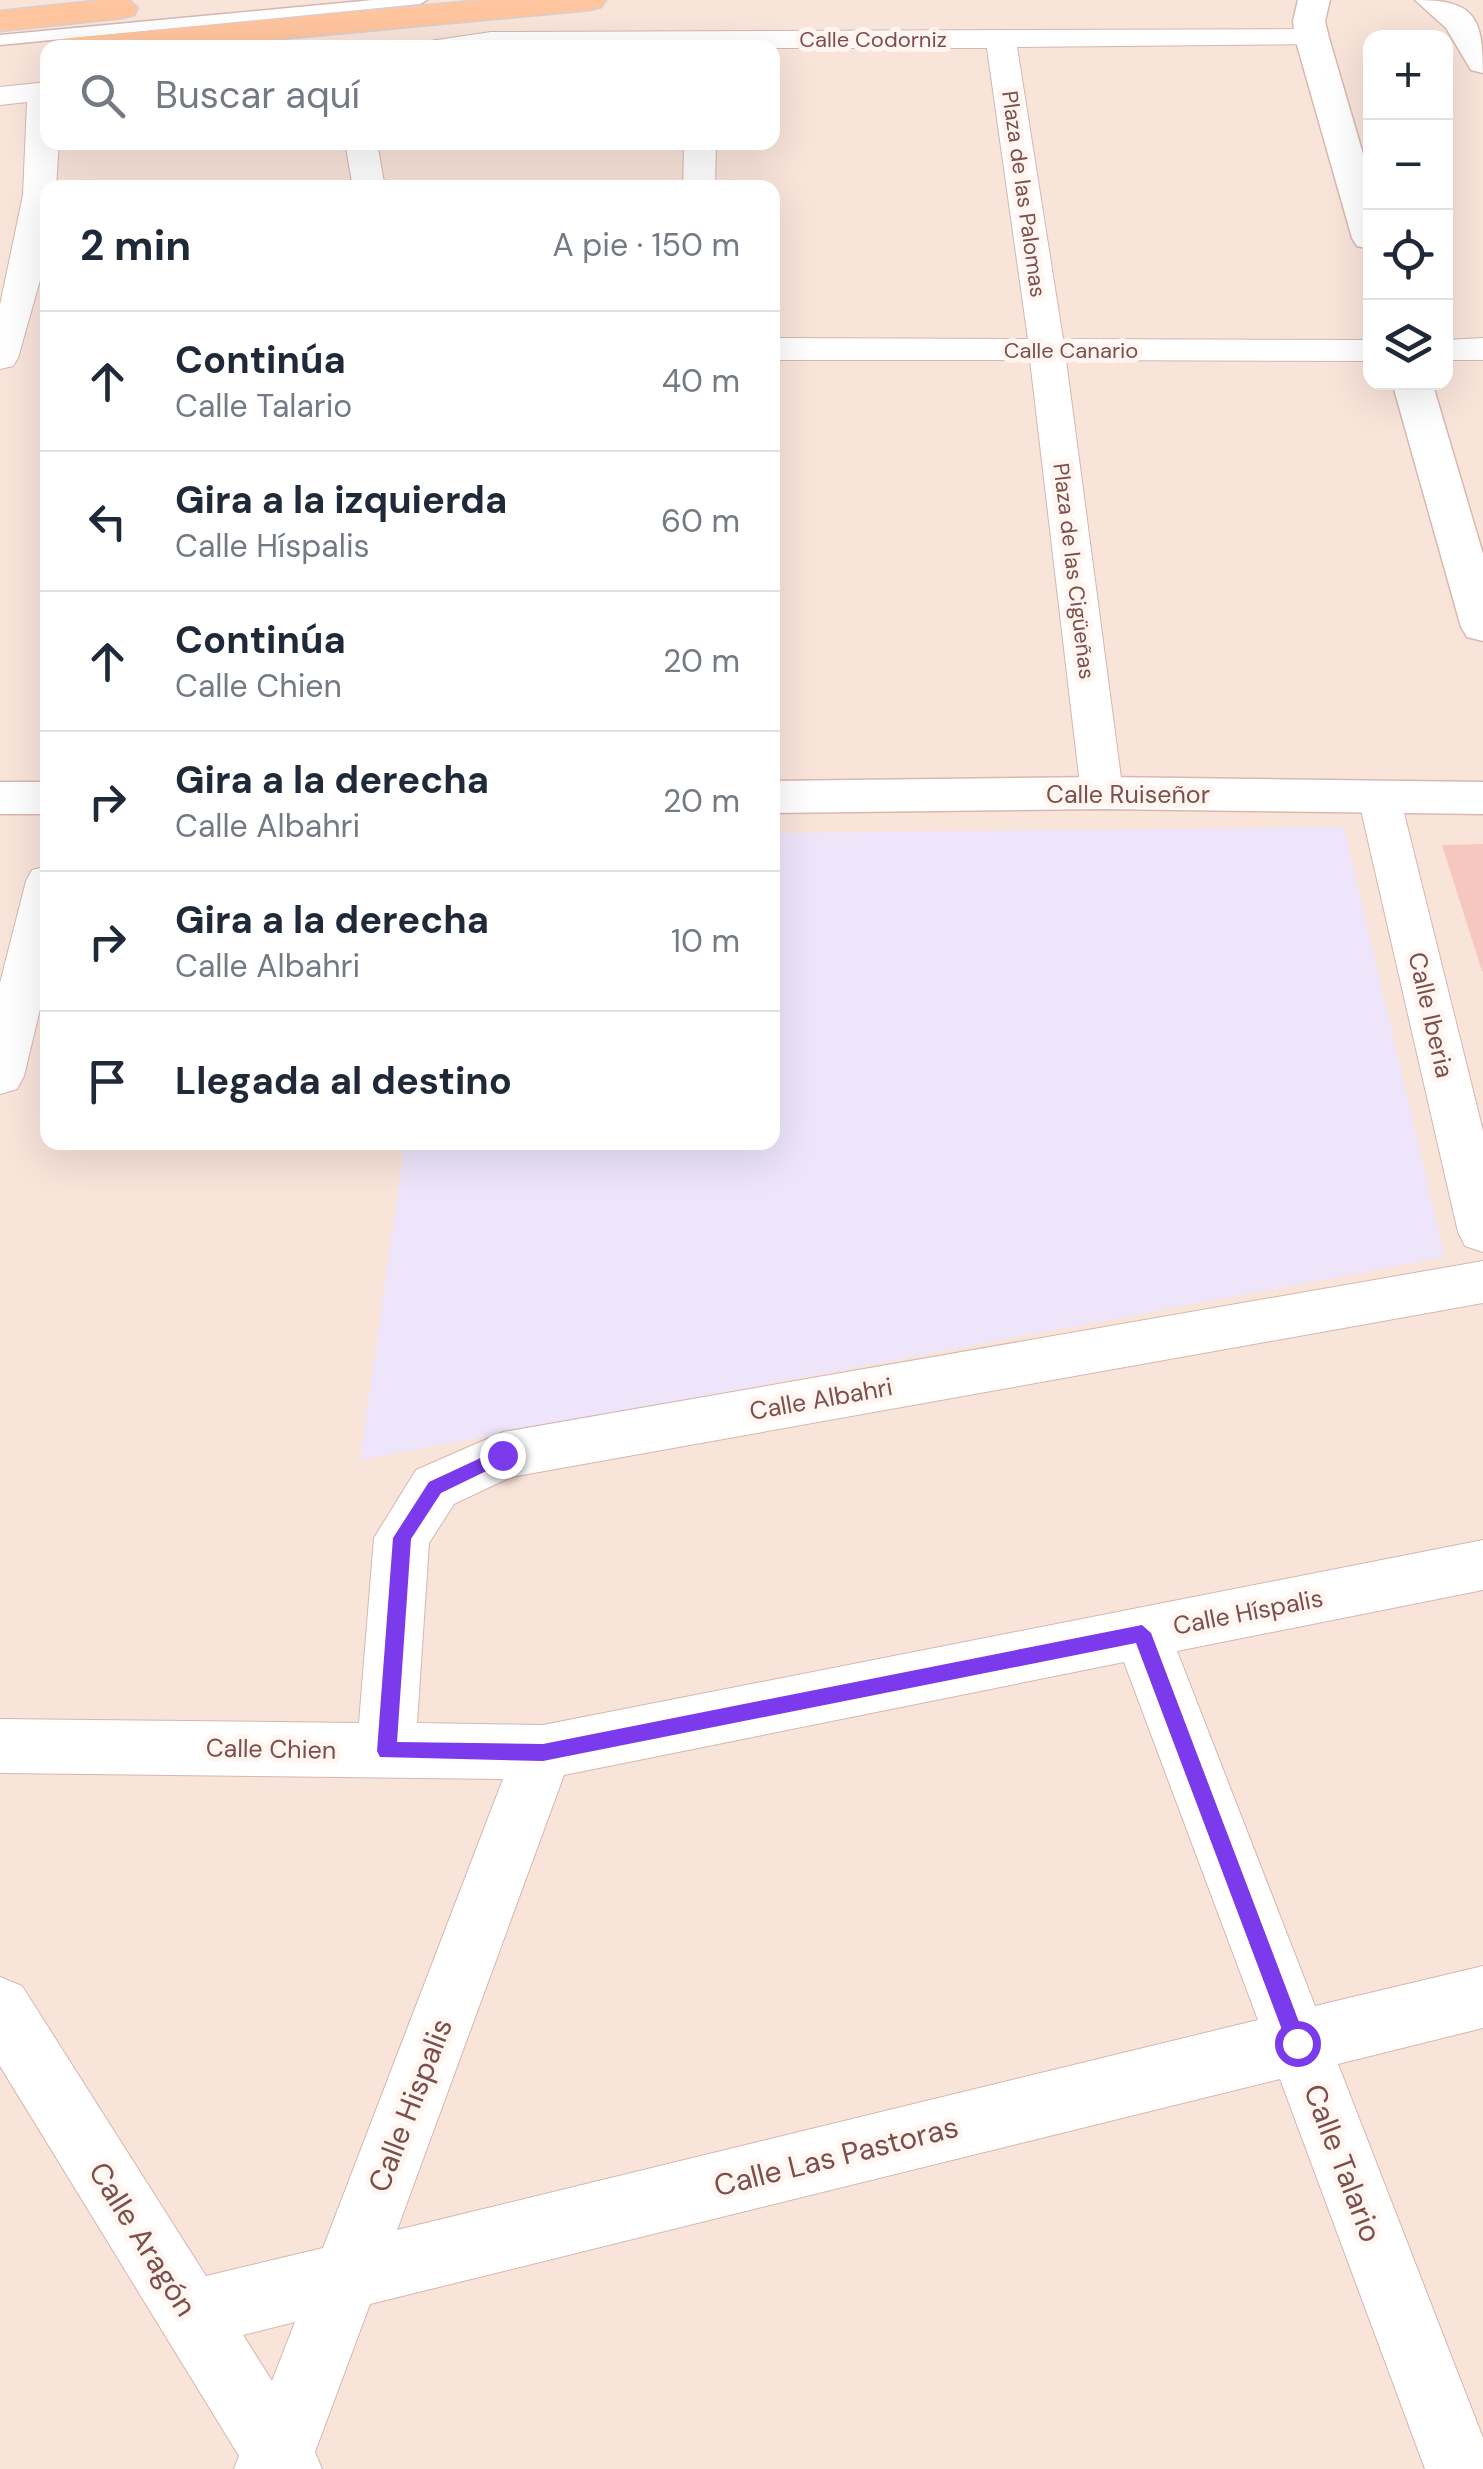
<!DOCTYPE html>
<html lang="es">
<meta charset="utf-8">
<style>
:root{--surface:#fff;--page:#f2f2f3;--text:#1f2937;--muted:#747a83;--line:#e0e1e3}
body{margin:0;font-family:"DM Sans",sans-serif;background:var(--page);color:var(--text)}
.controls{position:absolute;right:30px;top:30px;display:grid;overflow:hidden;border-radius:20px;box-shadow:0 10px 40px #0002}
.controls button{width:90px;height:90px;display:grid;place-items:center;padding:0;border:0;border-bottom:2px solid var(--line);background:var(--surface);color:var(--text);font:50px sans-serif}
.stop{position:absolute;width:30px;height:30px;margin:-22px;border:8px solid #7c3aed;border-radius:50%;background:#fff}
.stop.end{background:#7c3aed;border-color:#fff;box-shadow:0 2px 10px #0008}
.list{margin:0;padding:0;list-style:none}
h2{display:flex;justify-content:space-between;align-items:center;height:130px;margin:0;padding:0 40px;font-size:42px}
h2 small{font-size:32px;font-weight:400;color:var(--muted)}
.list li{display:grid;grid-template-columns:65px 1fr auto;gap:30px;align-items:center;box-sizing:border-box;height:140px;padding:0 40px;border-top:2px solid var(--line)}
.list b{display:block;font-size:38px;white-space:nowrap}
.list p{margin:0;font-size:32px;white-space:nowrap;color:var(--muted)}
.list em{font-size:32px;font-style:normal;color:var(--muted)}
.icon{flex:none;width:55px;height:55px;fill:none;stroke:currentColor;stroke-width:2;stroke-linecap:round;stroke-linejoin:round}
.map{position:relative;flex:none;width:1483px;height:2469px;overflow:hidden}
.search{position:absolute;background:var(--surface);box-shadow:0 10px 40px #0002;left:40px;top:40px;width:740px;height:110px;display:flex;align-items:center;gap:25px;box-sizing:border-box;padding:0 35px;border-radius:20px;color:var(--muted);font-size:38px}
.panel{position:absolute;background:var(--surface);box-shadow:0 10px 40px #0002;left:40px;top:180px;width:740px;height:970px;border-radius:20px}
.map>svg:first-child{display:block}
.residential{fill:#f9e4da;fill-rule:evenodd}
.education{fill:#eee5fb}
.building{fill:#f6c7be}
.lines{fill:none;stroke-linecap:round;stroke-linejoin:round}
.lane-casing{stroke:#d4b7b0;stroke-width:3}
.street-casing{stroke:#d4b7b0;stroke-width:2}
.secondary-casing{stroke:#dab8af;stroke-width:3}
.primary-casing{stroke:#dacecc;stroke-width:3}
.lane{fill:#fff;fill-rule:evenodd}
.street{fill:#fff;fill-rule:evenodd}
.secondary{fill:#fff;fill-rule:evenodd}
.primary{fill:#ffc59f;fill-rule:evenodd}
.route{fill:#7c3aed}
.labels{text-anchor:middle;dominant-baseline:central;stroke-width:10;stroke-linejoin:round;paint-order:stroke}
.far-street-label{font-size:22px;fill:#7c4f49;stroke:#fff6f1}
.street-label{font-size:25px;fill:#7c4f49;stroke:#fff6f1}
.near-street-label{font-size:30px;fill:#7c4f49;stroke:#fff6f1}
</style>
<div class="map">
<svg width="1483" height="2469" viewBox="0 0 1483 2469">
<rect width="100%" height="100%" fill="#fef1e9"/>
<!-- residential -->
<path class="residential" d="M0 0H1483V2469H0ZM1370 38H1446V382H1370ZM48 48H772V142H48ZM48 188H772V1142H48Z"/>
<!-- education -->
<path class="education" d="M1344 827 1445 1257 360 1460 405 1143 772 1142 773 833Z"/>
<!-- building -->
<path class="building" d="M1483 844V971H1482L1442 845Z"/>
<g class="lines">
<defs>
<path id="lane" d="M373 0H427L420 4 0 45V35Z"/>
<path id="street" d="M1312 29 1323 32 1327 38 1323 44 1017 47 1063 339 1370 340V361L1066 360 1123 793 1117 803 1102 808 1087 803 1081 793 1030 360H772V338L1028 339 987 48H419L423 42 491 32Z
M48 82V142H59L56 188H48V252L18 358 13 366 0 369V305L23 195 27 102 0 105V87Z
M345 142H377L385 188H353Z
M684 142H716L715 188H683Z
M1483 338V360H1446V340Z
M1379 782 1394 787 1400 797 1483 1131V1252L1465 1246 1458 1232 1358 797 1364 787Z
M48 866V976L24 1076 17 1089 0 1094V983L26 881 32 870Z
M1483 1261V1303L511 1477 454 1504 429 1543 417 1723 543 1725 1483 1540V1590L1177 1651 1315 2006 1483 1966V2028L1338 2064 1483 2438V2469H1425L1280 2079 370 2304 315 2452 322 2469H234L239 2456 0 2066V1977L22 1986 206 2276 323 2248 503 1779 0 1773V1719L359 1723 374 1538 416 1470 503 1432ZM1124 1662 1258 2020 397 2230 564 1775ZM295 2322 272 2381 243 2335Z"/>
<path id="secondary" d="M1298 0H1330L1325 21 1329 38 1370 178V249L1357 246 1352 238 1295 38 1293 21Z
M1415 0C1474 0 1483 16 1483 73L1471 70 1446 28Z
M1392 382H1432L1483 554V641L1467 637 1461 627Z
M1102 777 1483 782V814L1102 809 772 813V781Z
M0 782H48V814H0Z"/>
<path id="primary" d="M105 0H129L138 8 134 15 122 18 0 31V11Z
M484 0H606L601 7 590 10 183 48H54L58 41 70 38Z"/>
</defs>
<!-- lane casing -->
<use href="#lane" class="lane-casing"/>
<!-- street casing -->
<use href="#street" class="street-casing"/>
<!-- secondary casing -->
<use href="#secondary" class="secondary-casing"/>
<!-- primary casing -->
<use href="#primary" class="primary-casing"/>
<!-- lane -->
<use href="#lane" class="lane"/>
<!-- street -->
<use href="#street" class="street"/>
<!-- secondary -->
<use href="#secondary" class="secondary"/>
<!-- primary -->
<use href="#primary" class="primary"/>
</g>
<!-- route -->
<path class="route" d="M502 1448 509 1450V1460L441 1493 411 1539 397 1742 543 1744 1142 1625 1151 1633 1307 2043 1304 2050 1297 2053 1290 2050 1287 2043 1136 1643 543 1761 380 1757 377 1751 393 1538 429 1482Z"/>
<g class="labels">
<!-- far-street labels -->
<g class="far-street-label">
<text x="873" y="39">Calle Codorniz</text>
<text transform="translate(1024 194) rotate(82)">Plaza de las Palomas</text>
<text x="1071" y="350">Calle Canario</text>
<text transform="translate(1074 571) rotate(83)">Plaza de las Cigüeñas</text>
</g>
<!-- street labels -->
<g class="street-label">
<text x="1128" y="794">Calle Ruiseñor</text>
<text transform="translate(1431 1015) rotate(77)">Calle Iberia</text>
<text transform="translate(821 1399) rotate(-10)">Calle Albahri</text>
<text transform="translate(1248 1612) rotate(-11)">Calle Híspalis</text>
<text transform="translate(271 1749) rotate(1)">Calle Chien</text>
</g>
<!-- near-street labels -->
<g class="near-street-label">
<text transform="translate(410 2105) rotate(-69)">Calle Hispalis</text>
<text transform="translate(836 2156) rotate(-14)">Calle Las Pastoras</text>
<text transform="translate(1343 2163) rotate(69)">Calle Talario</text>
<text transform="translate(143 2239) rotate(58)">Calle Aragón</text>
</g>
</g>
</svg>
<div class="controls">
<button>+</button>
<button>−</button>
<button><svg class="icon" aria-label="locate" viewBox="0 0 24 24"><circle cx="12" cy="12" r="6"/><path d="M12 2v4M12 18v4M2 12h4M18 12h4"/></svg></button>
<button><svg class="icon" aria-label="layers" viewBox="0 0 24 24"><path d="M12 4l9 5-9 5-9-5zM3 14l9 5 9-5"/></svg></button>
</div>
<div class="stop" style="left:1297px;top:2043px"></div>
<div class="stop end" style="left:502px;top:1455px"></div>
<div class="search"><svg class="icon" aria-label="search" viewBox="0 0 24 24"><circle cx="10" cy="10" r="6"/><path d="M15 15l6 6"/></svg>Buscar aquí</div>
<section class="panel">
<h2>2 min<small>A pie · 150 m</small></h2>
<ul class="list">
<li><svg class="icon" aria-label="ahead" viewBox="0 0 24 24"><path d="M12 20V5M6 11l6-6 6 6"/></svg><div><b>Continúa</b><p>Calle Talario</p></div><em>40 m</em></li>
<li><svg class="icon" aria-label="left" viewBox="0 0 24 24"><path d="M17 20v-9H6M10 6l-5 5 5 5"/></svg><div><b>Gira a la izquierda</b><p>Calle Híspalis</p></div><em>60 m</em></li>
<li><svg class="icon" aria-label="ahead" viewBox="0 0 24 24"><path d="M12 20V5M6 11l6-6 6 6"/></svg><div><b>Continúa</b><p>Calle Chien</p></div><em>20 m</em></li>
<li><svg class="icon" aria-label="right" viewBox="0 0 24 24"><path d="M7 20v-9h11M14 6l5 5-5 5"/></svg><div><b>Gira a la derecha</b><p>Calle Albahri</p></div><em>20 m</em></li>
<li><svg class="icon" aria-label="right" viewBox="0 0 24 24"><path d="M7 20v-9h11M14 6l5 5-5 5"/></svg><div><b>Gira a la derecha</b><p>Calle Albahri</p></div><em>10 m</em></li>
<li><svg class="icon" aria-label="arrive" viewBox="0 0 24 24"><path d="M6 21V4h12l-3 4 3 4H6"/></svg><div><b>Llegada al destino</b></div></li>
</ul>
</section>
</div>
